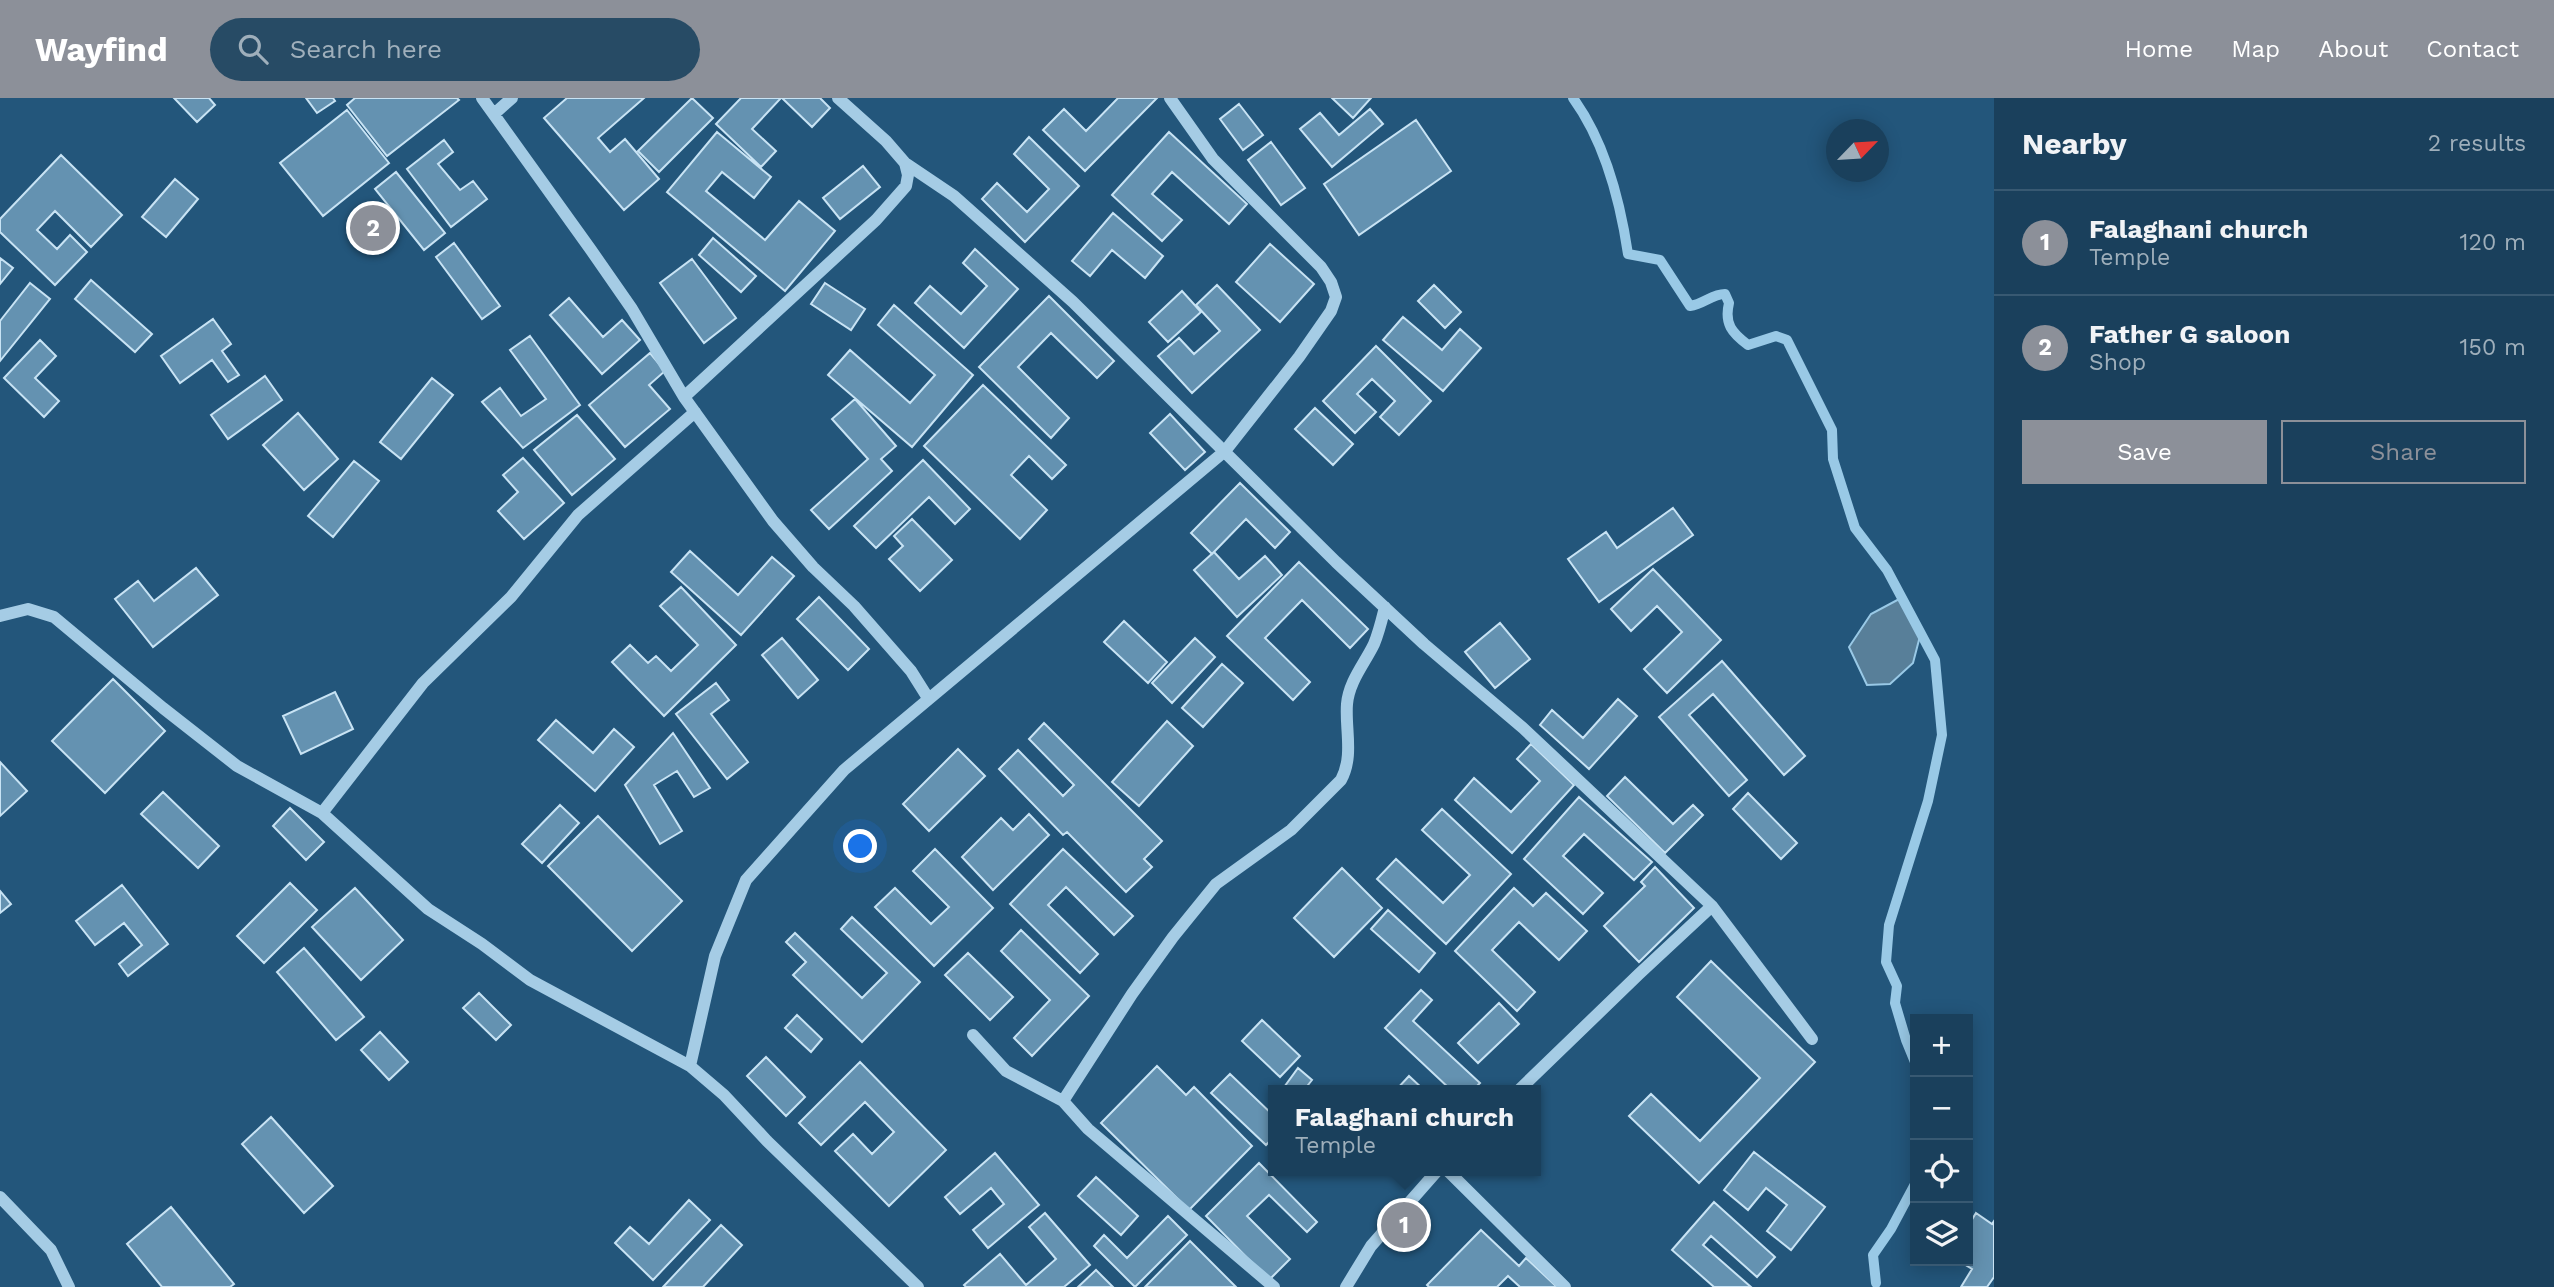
<!DOCTYPE html>
<meta charset="utf-8">
<style>
:root{--surface:#1a405c;--page:#274b65;--text:#f1f3f6;--muted:#9fafbb;--line:#385972;--accent:#8c9099}
body{margin:0;font-family:"Work Sans",sans-serif;background:var(--page);color:var(--text)}
.controls{position:absolute;right:21px;bottom:21px;display:grid;overflow:hidden;border-radius:0px;box-shadow:0 4px 18px #0003}
.controls button{width:63px;height:63px;display:grid;place-items:center;padding:0;border:0;border-bottom:2px solid var(--line);background:var(--surface);color:var(--text);font:35px sans-serif}
.compass{position:absolute;left:1826px;top:21px;width:63px;height:63px;border-radius:50%;background:var(--surface);box-shadow:0 4px 18px #0003;rotate:65deg}
.you{position:absolute;left:861px;top:749px;width:24px;height:24px;margin:-18px;border:5px solid #fff;border-radius:50%;background:#1a73e8;box-shadow:0 0 0 10px #1a73e833}
.badge{display:grid;place-items:center;width:46px;height:46px;border-radius:50%;background:var(--accent);color:#fff;font-size:23px;font-weight:700}
.pin{position:absolute;translate:-50% -50%;border:4px solid #fff;box-shadow:0 2px 7px #0006}
.popup{position:absolute;left:1268px;top:987px;width:273px;height:91px;box-sizing:border-box;display:grid;place-content:center;border-radius:0px;background:var(--surface);filter:drop-shadow(0 2px 5px #0005);font-size:23px;white-space:nowrap;color:var(--muted)}
.popup b{font-size:26px;color:var(--text)}
.popup::after{content:'';position:absolute;left:50%;top:100%;margin-left:-14px;border:14px solid transparent;border-top-color:var(--surface)}
.list{margin:0;padding:0;list-style:none}
h2{display:flex;justify-content:space-between;align-items:center;height:91px;margin:0;padding:0 28px;font-size:30px}
h2 small{font-size:23px;font-weight:400;color:var(--muted)}
.list li{display:grid;grid-template-columns:46px 1fr auto;gap:21px;align-items:center;box-sizing:border-box;height:105px;padding:0 28px;border-top:2px solid var(--line)}
.list b{display:block;font-size:26px;white-space:nowrap}
.list p{margin:0;font-size:23px;white-space:nowrap;color:var(--muted)}
.list em{font-size:23px;font-style:normal;color:var(--muted)}
.actions{display:flex;gap:14px;padding:21px 28px}
.actions a{flex:1;padding:16px 0;border:2px solid var(--accent);border-radius:0px;text-align:center;font-size:24px;color:var(--accent)}
.actions .main{background:var(--accent);color:#fff}
.icon{flex:none;width:38px;height:38px;fill:none;stroke:currentColor;stroke-width:2;stroke-linecap:round;stroke-linejoin:round}
.map{position:relative;flex:none;width:1994px;height:1189px;overflow:hidden}
header{display:flex;align-items:center;gap:42px;box-sizing:border-box;height:98px;padding:0 35px;background:var(--accent);color:#fff}
header strong{font-size:33px}
nav{display:flex;gap:38px;margin-inline-start:auto;font-size:24px}
.search{width:490px;height:63px;background:var(--page);display:flex;align-items:center;gap:18px;box-sizing:border-box;padding:0 24px;border-radius:38px;color:var(--muted);font-size:26px}
main{display:flex}
aside{flex:1;background:var(--surface)}
.map>svg:first-child{display:block}
.water{fill:#587f99;stroke:#99c9e6;stroke-width:2}
.lines{fill:none;stroke-linecap:round;stroke-linejoin:round}
.stream{stroke:#99c9e6;stroke-width:10}
.building{fill:#6492b1;stroke:#c8e3f4;stroke-width:2}
.minor{stroke:#a5cce5;stroke-width:12}
</style>
<header>
<strong>Wayfind</strong>
<div class="search"><svg class="icon" aria-label="search" viewBox="0 0 24 24"><circle cx="10" cy="10" r="6"/><path d="M15 15l6 6"/></svg>Search here</div>
<nav><a>Home</a><a>Map</a><a>About</a><a>Contact</a></nav>
</header>
<main>
<div class="map">
<svg width="1994" height="1189" viewBox="0 0 1994 1189">
<rect width="100%" height="100%" fill="#23567b"/>
<!-- water -->
<path class="water" d="M1903 499 1920 538 1913 565 1890 586 1867 587 1849 549 1871 516Z"/>
<g class="lines">
<!-- stream -->
<path class="stream" d="M1573 0C1605 44 1620 102 1628 156L1660 162 1690 208C1704 206 1712 196 1725 196L1729 205C1724 226 1732 235 1748 247L1776 238 1787 242 1832 332 1833 361 1855 430 1887 472 1935 562 1942 637 1928 703 1889 827 1886 864 1897 888 1895 905 1906 942 1915 964
M1876 1185 1873 1157 1891 1131 1915 1086"/>
</g>
<!-- building -->
<path class="building" d="M174 0H209L215 7 197 24Z
M306 0H333L335 3 317 15Z
M355 0H457L459 2 387 58 347 7Z
M567 0H644L598 40 610 54 625 41 659 81 624 112 544 20Z
M692 0 713 20 659 74 638 53Z
M741 0H781L752 31 776 53 761 69 716 26Z
M782 0H820L830 10 812 29Z
M1118 0H1157L1085 73 1043 32 1064 11 1086 33Z
M1332 0H1371L1353 20Z
M1239 6 1263 37 1243 52 1220 21Z
M1370 11 1383 26 1332 69 1300 31 1320 15 1339 37Z
M347 12 389 65 323 118 280 65Z
M1416 22 1451 73 1359 137 1324 86Z
M717 34 771 79 754 100 722 74 706 93 765 142 799 103 835 133 785 193 667 94Z
M1169 34 1247 106 1229 126 1172 74 1152 96 1182 122 1162 143 1112 97Z
M1029 39 1079 88 1025 144 982 101 997 85 1027 114 1049 91 1014 56Z
M444 42 453 54 438 66 460 92 473 83 487 101 451 129 407 71Z
M1271 44 1305 90 1281 107 1248 62Z
M61 57 122 117 91 149 55 113 37 132 57 151 70 137 87 154 55 187 0 134V121Z
M863 68 880 89 840 121 823 100Z
M396 74 445 135 424 152 375 91Z
M175 81 198 101 166 139 142 119Z
M1113 115 1163 158 1145 180 1112 152 1090 178 1072 163Z
M713 140 756 178 741 194 699 157Z
M454 145 500 208 482 221 436 159Z
M1270 146 1314 186 1280 224 1236 184Z
M975 151 1018 191 964 250 915 205 930 188 961 216 987 188 963 165Z
M0 160 13 170 0 186Z
M692 161 736 220 704 245 660 185Z
M91 182 152 236 135 254 75 201Z
M30 185 50 201 0 263V223Z
M825 185 865 211 851 232 811 206Z
M1217 187 1260 232 1192 295 1158 258 1179 240 1194 256 1220 233 1196 207Z
M1434 187 1461 214 1445 230 1418 203Z
M1182 193 1201 214 1168 244 1149 224Z
M1049 198 1114 263 1097 280 1051 235 1018 269 1069 320 1051 340 979 269Z
M569 200 603 239 622 222 640 242 602 276 550 217Z
M894 207 973 277 912 349 828 277 850 252 910 305 935 277 878 227Z
M1403 219 1442 252 1460 231 1481 250 1443 293 1383 242Z
M213 221 231 246 222 253 239 277 228 284 212 262 180 285 161 258Z
M530 238 580 307 523 350 482 304 500 290 521 318 546 301 510 252Z
M40 242 56 258 35 280 59 303 44 319 4 280Z
M1376 248 1431 303 1399 337 1380 319 1395 303 1372 281 1357 296 1376 314 1355 335 1323 303Z
M650 255 665 273 649 287 670 311 625 349 589 307Z
M265 278 282 302 228 341 211 317Z
M432 280 453 297 401 361 380 344Z
M983 287 1066 367 1052 381 1029 358 1011 377 1047 412 1020 441 924 348Z
M855 301 896 348 881 361 892 373 829 431 811 412 868 361 832 321Z
M1315 310 1353 346 1333 367 1295 331Z
M298 315 338 361 304 392 263 347Z
M1170 316 1205 354 1185 372 1150 335Z
M577 317 615 361 572 397 534 352Z
M523 360 564 405 524 441 498 413 518 394 503 377Z
M923 362 970 411 955 426 929 399 876 450 854 428Z
M354 363 379 383 333 439 308 418Z
M1240 385 1290 434 1275 450 1246 421 1212 456 1191 435Z
M1673 410 1693 437 1599 504 1568 461 1606 434 1617 450Z
M912 421 952 462 920 493 889 461 903 448 894 438Z
M690 453 738 497 772 459 794 478 741 537 671 474Z
M1214 454 1239 481 1265 458 1282 477 1237 519 1194 472Z
M1299 464 1368 531 1350 550 1302 502 1265 540 1310 584 1293 602 1227 538Z
M196 470 218 497 153 549 115 501 138 483 154 503Z
M1653 471 1721 542 1667 595 1644 571 1682 534 1657 508 1631 533 1611 511Z
M681 489 736 547 664 618 612 564 630 547 648 565 656 558 671 573 698 547 660 508Z
M819 499 869 551 848 572 797 521Z
M1124 523 1167 564 1148 585 1104 544Z
M1500 525 1530 561 1495 590 1465 554Z
M782 540 818 582 798 600 762 557Z
M1195 540 1215 559 1172 605 1152 585Z
M1722 563 1805 658 1784 677 1713 596 1689 617 1747 682 1729 698 1659 619Z
M1222 566 1243 585 1203 629 1182 610Z
M113 581 165 633 105 695 52 643Z
M716 585 729 602 711 616 748 664 727 681 676 616Z
M335 594 353 631 301 656 283 618Z
M1618 601 1637 618 1589 671 1540 627 1552 612 1583 640Z
M556 622 593 655 614 631 634 649 595 693 538 642Z
M1167 623 1193 648 1139 708 1112 684Z
M1044 625 1162 743 1144 761 1152 769 1126 794 1067 734 1063 737 999 671 1018 652 1063 698 1074 687 1029 641Z
M673 635 710 690 694 699 677 673 654 687 682 733 660 746 625 687Z
M1531 646 1574 687 1512 755 1455 702 1474 680 1511 714 1540 683 1517 661Z
M958 651 985 678 929 733 903 706Z
M0 664 27 693 0 718Z
M1625 679 1673 726 1693 707 1703 717 1665 755 1607 698Z
M163 694 219 748 198 770 141 716Z
M1748 695 1797 745 1781 761 1733 711Z
M1579 699 1652 764 1634 782 1584 736 1563 758 1603 795 1583 816 1524 761Z
M560 707 579 725 542 765 522 746Z
M290 710 324 744 306 762 273 728Z
M1442 711 1511 776 1446 846 1377 781 1396 761 1443 805 1470 777 1422 732Z
M1029 716 1049 737 993 792 962 759 1001 720 1013 732Z
M598 718 682 803 632 853 548 768Z
M935 751 993 810 934 868 875 809 895 790 931 826 949 809 913 773Z
M1063 751 1133 818 1114 837 1066 789 1048 807 1098 856 1080 875 1010 806Z
M1655 769 1694 810 1639 864 1604 828 1645 788 1641 784Z
M1342 770 1382 810 1334 859 1294 820Z
M290 785 317 812 264 865 237 838Z
M122 787 168 846 128 878 119 866 142 847 124 825 95 847 76 823Z
M355 790 403 842 361 882 312 829Z
M1514 790 1533 808 1546 795 1587 833 1559 862 1519 824 1492 852 1535 894 1517 913 1455 853Z
M0 793 11 806 0 815Z
M1388 812 1435 855 1419 874 1371 831Z
M852 819 920 884 862 944 793 877 806 864 786 844 795 835 862 900 887 875 841 831Z
M1021 832 1089 898 1032 958 1014 940 1050 902 1001 853Z
M304 850 364 919 336 942 277 874Z
M968 855 1013 899 990 922 945 877Z
M1711 863 1815 964 1699 1085 1629 1018 1651 996 1700 1043 1760 980 1677 899Z
M1421 892 1432 902 1413 923 1480 985 1473 992H1451L1385 930Z
M479 895 511 927 496 942 463 910Z
M1499 905 1519 926 1478 965 1458 945Z
M797 917 822 941 811 954 785 930Z
M1262 922 1300 958 1280 979 1242 943Z
M380 934 408 964 389 982 361 952Z
M766 959 805 999 786 1018 747 978Z
M860 964 946 1052 889 1108 835 1053 853 1036 872 1056 894 1034 865 1004 821 1047 799 1025Z
M1157 968 1186 997 1194 989 1252 1048 1189 1112 1101 1025Z
M1298 970 1312 982 1304 992H1282Z
M1230 976 1273 1017V1040L1266 1047 1211 995Z
M1409 978 1424 992H1396Z
M271 1019 333 1088 304 1115 242 1046Z
M1754 1054 1825 1109 1791 1152 1767 1133 1787 1107 1766 1090 1748 1112 1724 1092Z
M995 1055 1039 1107 988 1150 973 1132 1004 1106 991 1090 960 1116 945 1099Z
M1259 1065 1317 1124 1307 1134 1269 1097 1247 1118 1290 1161 1269 1182 1206 1118Z
M1096 1079 1138 1118 1121 1137 1078 1098Z
M689 1102 710 1122 653 1182 615 1145 630 1129 649 1146Z
M1714 1104 1775 1159 1757 1179 1711 1138 1703 1147 1751 1189H1714L1672 1152Z
M171 1109 234 1186 230 1189H162L127 1146Z
M1045 1115 1090 1167 1064 1189H966L964 1187 1000 1156 1026 1187 1056 1161 1029 1129Z
M1976 1115 1992 1126 1994 1123V1179L1987 1189H1961L1972 1171 1959 1163H1968V1128Z
M1168 1118 1187 1137 1135 1189 1094 1148 1104 1137 1127 1160Z
M721 1127 742 1147 703 1189H663Z
M1481 1132 1519 1168 1526 1160 1557 1189H1520L1508 1178 1497 1189H1429L1427 1187Z
M1190 1143 1236 1189H1145Z
M1096 1172 1113 1189H1078Z"/>
<g class="lines">
<!-- minor -->
<path class="minor" d="M482 0 591 152 632 211 684 299 773 423 813 469 854 508 911 573 928 600
M494 16 512 0
M905 65 954 98 1073 204 1336 464 1424 546 1523 630 1712 808 1812 941
M684 299 876 122 906 88 908 77 905 65 886 43 838 0
M0 518 28 511 54 519 163 610 237 668 322 715 428 811 482 846 530 882 690 968
M322 715 423 585 511 499 578 417 695 314
M973 937 1006 973 1063 1003 1088 1031 1274 1189
M1519 992 1639 876 1712 808
M1063 1003 1132 896 1173 839 1216 786 1291 732 1341 682C1354 658 1345 631 1347 606 1349 583 1365 565 1374 546 1379 534 1382 521 1385 509
M1448 1073 1565 1189
M0 1099 51 1152 69 1189
M918 1189 767 1043 724 997 690 968 715 858 746 782 844 672 1225 353 1299 259 1331 213 1336 199 1331 184 1321 169 1213 61 1170 0
M1346 1189 1371 1148 1437 1073"/>
</g>
</svg>
<div class="controls">
<button>+</button>
<button>−</button>
<button><svg class="icon" aria-label="locate" viewBox="0 0 24 24"><circle cx="12" cy="12" r="6"/><path d="M12 2v4M12 18v4M2 12h4M18 12h4"/></svg></button>
<button><svg class="icon" aria-label="layers" viewBox="0 0 24 24"><path d="M12 4l9 5-9 5-9-5zM3 14l9 5 9-5"/></svg></button>
</div>
<svg class="compass" viewBox="-18 -18 36 36"><path d="M0-13l5 13h-10z" fill="#e53935"/><path d="M0 13l5-13h-10z" fill="#9fafbb"/></svg>
<div class="you"></div>
<div class="pin badge" style="left:1404px;top:1127px">1</div>
<div class="popup"><b>Falaghani church</b>Temple</div>
<div class="pin badge" style="left:373px;top:130px">2</div>
</div>
<aside>
<h2>Nearby<small>2 results</small></h2>
<ul class="list">
<li><span class="badge">1</span><div><b>Falaghani church</b><p>Temple</p></div><em>120 m</em></li>
<li><span class="badge">2</span><div><b>Father G saloon</b><p>Shop</p></div><em>150 m</em></li>
</ul>
<div class="actions"><a class="main">Save</a><a>Share</a></div>
</aside>
</main>
